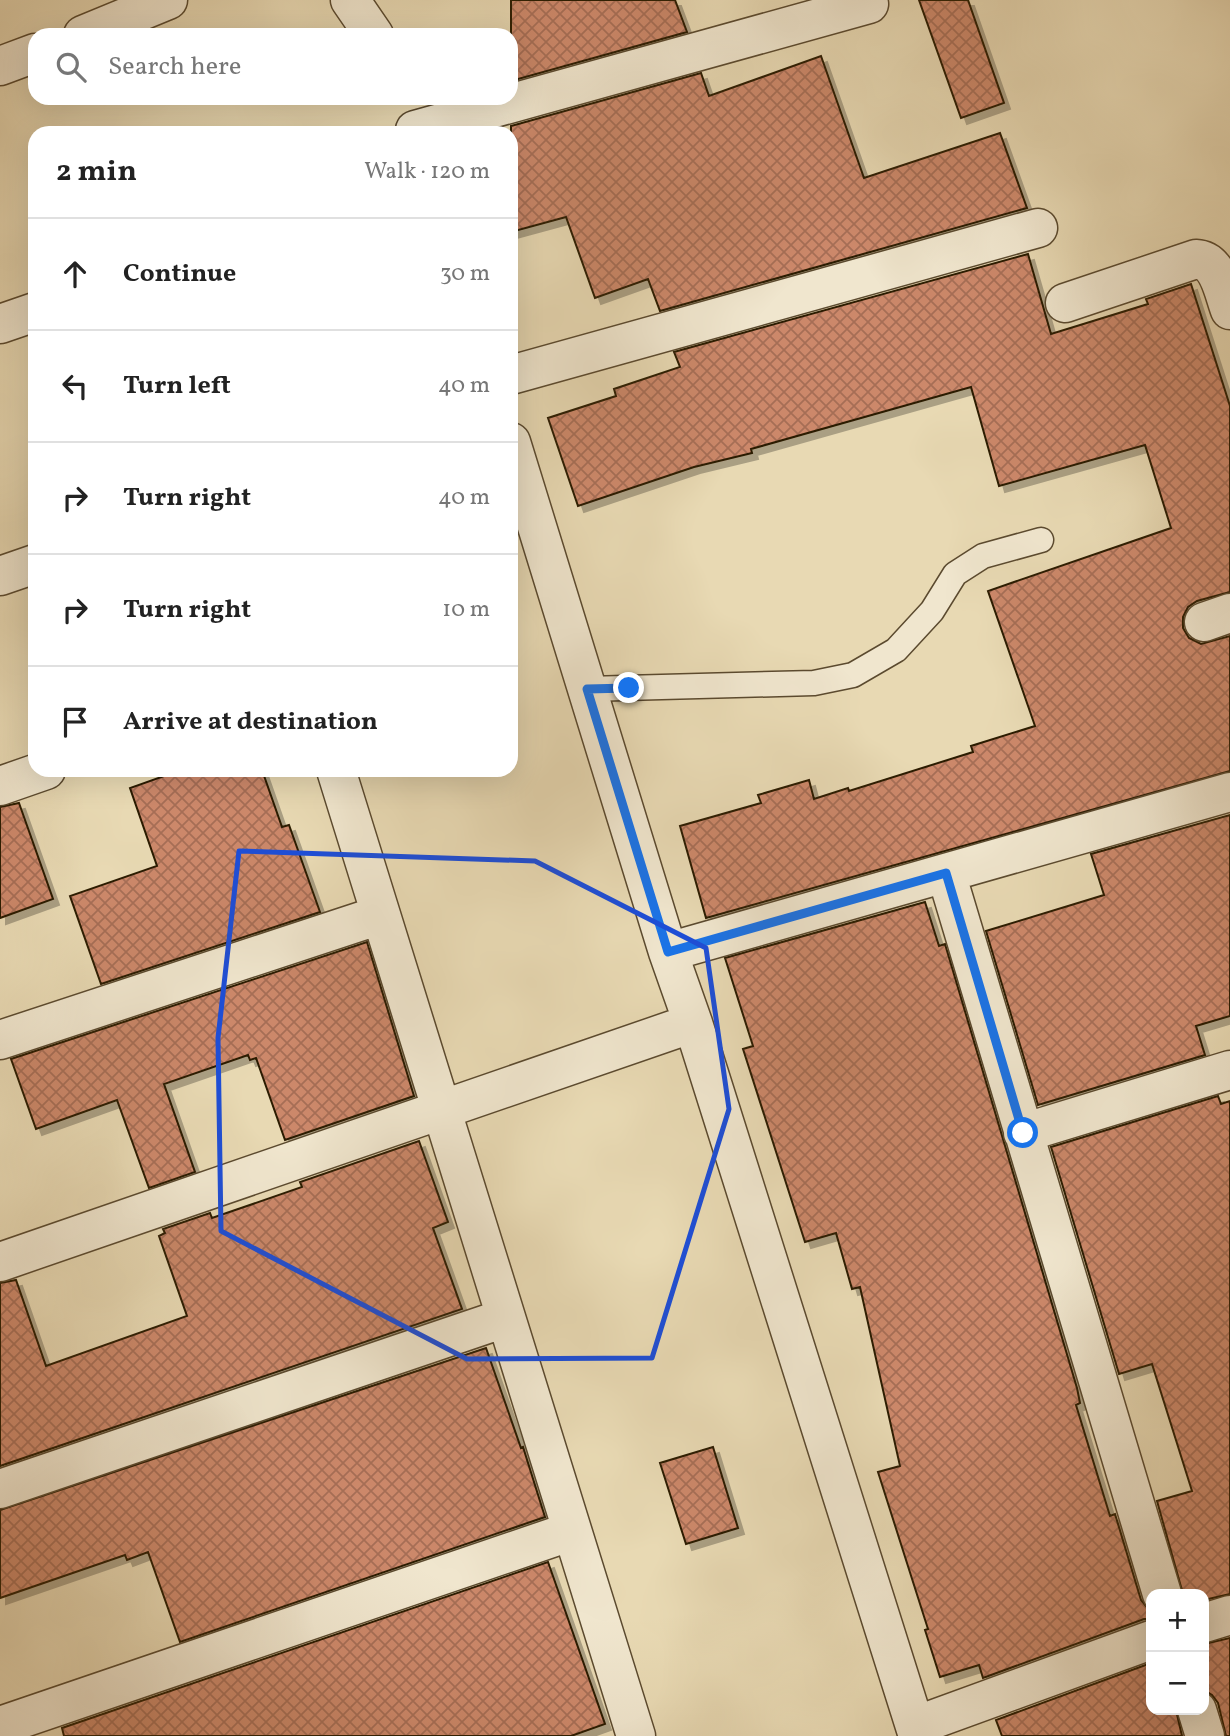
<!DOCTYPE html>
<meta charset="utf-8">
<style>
:root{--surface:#fff;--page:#f2f2f2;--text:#222;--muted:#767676;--line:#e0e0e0}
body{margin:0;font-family:Vollkorn,serif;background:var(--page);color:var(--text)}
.controls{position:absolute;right:21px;bottom:21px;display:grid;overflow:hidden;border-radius:14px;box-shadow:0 7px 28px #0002}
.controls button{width:63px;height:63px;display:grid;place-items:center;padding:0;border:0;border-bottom:2px solid var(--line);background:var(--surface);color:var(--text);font:35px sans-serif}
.stop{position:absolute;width:21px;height:21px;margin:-16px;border:5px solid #1a73e8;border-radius:50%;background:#fff}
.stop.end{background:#1a73e8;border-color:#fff;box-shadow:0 2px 7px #0008}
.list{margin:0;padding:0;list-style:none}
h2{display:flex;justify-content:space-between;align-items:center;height:91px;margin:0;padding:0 28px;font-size:30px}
h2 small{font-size:23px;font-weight:400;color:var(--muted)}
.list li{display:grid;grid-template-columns:46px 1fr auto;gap:21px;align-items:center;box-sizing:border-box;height:112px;padding:0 28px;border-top:2px solid var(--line)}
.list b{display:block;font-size:26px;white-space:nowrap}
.list em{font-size:23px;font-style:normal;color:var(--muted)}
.icon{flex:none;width:38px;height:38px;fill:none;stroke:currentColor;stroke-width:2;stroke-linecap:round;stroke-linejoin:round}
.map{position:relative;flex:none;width:1230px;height:1736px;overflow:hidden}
.search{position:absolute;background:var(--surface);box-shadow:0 7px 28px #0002;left:28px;top:28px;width:490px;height:77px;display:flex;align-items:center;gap:18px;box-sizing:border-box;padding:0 24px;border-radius:21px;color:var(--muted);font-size:26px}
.panel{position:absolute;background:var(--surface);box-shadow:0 7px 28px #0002;left:28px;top:126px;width:490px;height:651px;border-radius:21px}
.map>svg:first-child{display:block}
.building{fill:url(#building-cross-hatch);stroke:#2c1b03;stroke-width:2;filter:url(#shadow)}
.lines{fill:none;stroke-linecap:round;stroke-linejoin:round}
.service-casing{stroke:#5b4a2f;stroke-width:27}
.minor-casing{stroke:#5b4a2f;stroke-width:41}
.service{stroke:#f0e6ce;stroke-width:24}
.minor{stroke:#f0e6ce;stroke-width:38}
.route{stroke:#1a73e8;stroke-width:9}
.marked{fill:none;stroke:#1d4ed8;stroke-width:5;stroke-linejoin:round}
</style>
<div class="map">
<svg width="1230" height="1736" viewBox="0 0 1230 1736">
<defs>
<pattern id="building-cross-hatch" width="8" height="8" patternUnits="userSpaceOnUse" patternTransform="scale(1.75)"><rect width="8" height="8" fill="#cc886a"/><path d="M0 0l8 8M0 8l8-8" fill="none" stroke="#a66e55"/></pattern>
<filter id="shadow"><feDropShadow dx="6" dy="6" stdDeviation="0" flood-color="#0004"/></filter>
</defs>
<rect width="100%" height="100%" fill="#e8d9b3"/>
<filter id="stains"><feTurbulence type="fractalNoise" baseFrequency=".00286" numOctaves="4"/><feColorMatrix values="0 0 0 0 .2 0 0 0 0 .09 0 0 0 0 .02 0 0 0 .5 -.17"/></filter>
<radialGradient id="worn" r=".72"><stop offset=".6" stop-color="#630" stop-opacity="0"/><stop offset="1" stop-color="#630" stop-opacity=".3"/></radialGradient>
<!-- building -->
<path class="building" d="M511 0H675L687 32 511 81Z
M919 0H968L1004 103 961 118Z
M821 56 864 178 1000 133 1027 208 660 311 648 279 595 298 566 217 511 232V126L701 73 709 96Z
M1028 254 1051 334 1148 304 1146 299 1191 284 1230 406V592L1197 601 1188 607 1183 617V628L1189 638 1201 644 1230 636V771L706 918 680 826 761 803 758 795 809 780 814 799 848 788 849 791 973 752 971 746 1035 726 988 591 1171 528 1145 445 999 486 971 387 751 449 752 453 694 467 578 506 548 418 616 396 614 389 680 367 674 352Z
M181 770H262L282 827 289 825 320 912 101 984 70 896 157 866 130 788Z
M19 803 53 899 0 918V807Z
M1230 815V1016L1196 1026 1205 1055 1038 1105 986 931 1104 895 1091 854Z
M925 902 939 946 945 944 1077 1388 1080 1403 1076 1405 1110 1516 1115 1514 1141 1600 1151 1612V1619H1144L983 1678 979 1665 940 1677 925 1630 928 1629 878 1472 900 1466 860 1287 852 1289 836 1233 805 1242 743 1049 753 1046 725 958Z
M367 942 414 1096 285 1140 256 1058 250 1060 248 1055 164 1084 195 1172 149 1188 117 1100 36 1129 11 1059Z
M1218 1096 1221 1104 1230 1101V1594L1204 1600V1594H1183L1157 1501 1192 1491 1152 1364 1119 1374 1051 1147Z
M419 1141 448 1222 433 1228 462 1309 0 1466V1283L16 1280 46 1366 187 1316 159 1236 165 1233 163 1229 210 1213 212 1218 302 1187 300 1182Z
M486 1348 521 1448 523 1447 545 1517 180 1642 148 1552 127 1560 125 1555 0 1598V1510Z
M713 1447 738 1528 686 1544 660 1463Z
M548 1562 605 1724 571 1736H64L62 1728Z
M1230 1638V1736H1226L1218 1703 1212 1695 1204 1690V1644Z
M1151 1663V1710H1176L1182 1736H1002L996 1720Z"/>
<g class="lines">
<defs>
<path id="service" d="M587 689 814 683 853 675 896 650 932 611 955 574 983 556 1041 540"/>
<path id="minor" d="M350 0 374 35
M83 35 168 0
M0 66 35 53
M415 130 869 4
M1065 303 1196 259C1219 260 1223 292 1230 310
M0 324 35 312
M511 375 1038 228
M511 442 668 952 693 1023 918 1736
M0 576 35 564
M1204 622 1230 613
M336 770 636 1736
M0 786 46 770
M946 873 1162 1594
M668 952 1230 792
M0 1040 380 915
M1023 1133 1230 1070
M0 1262 693 1023
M0 1489 505 1318
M1204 1623 1230 1615
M1197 1710 1205 1736
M0 1726 572 1531
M915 1726 1151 1640"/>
</defs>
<!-- service casing -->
<use href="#service" class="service-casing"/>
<!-- minor casing -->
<use href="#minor" class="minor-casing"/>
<!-- service -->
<use href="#service" class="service"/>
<!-- minor -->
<use href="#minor" class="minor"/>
</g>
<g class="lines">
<!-- route -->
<path class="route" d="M629 688 587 689 668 952 946 873 1023 1133"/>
</g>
<!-- marked area -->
<path class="marked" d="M239 851 535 861 706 948 729 1109 652 1358 467 1359 221 1231 218 1038Z"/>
<rect width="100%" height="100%" filter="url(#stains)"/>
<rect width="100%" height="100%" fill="url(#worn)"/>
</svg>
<div class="controls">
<button>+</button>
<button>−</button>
</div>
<div class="stop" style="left:1023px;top:1133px"></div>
<div class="stop end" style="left:629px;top:688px"></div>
<div class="search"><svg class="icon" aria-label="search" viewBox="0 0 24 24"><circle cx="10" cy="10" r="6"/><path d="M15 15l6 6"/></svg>Search here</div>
<section class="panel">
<h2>2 min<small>Walk · 120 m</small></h2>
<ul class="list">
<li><svg class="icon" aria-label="ahead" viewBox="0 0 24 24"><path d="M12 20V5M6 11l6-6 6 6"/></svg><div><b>Continue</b></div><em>30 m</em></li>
<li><svg class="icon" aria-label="left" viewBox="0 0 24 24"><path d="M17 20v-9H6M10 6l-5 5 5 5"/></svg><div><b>Turn left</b></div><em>40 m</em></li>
<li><svg class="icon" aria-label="right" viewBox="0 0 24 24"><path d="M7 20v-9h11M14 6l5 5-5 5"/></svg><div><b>Turn right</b></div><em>40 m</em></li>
<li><svg class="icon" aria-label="right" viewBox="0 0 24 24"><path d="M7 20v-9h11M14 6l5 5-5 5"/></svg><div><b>Turn right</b></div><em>10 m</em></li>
<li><svg class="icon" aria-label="arrive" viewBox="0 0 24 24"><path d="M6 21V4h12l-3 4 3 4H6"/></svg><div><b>Arrive at destination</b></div></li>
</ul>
</section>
</div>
